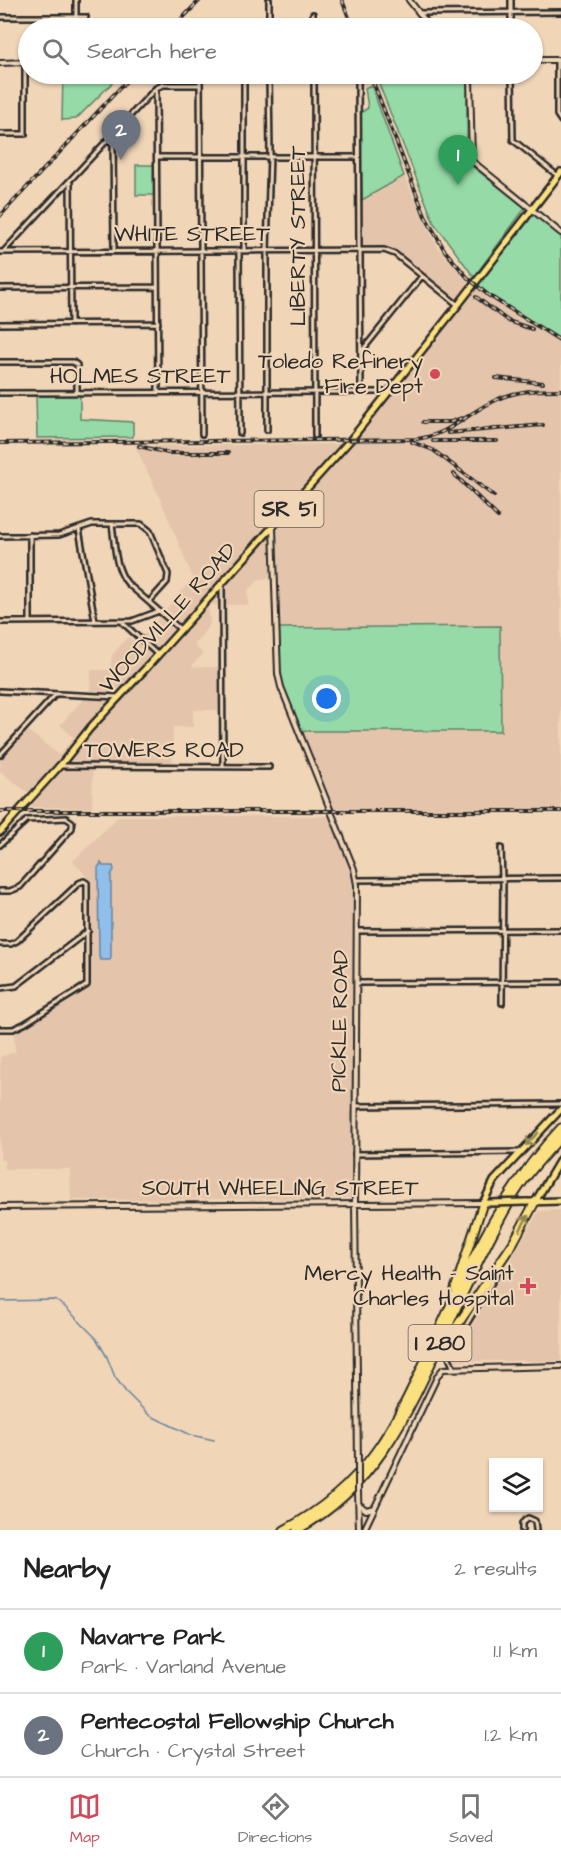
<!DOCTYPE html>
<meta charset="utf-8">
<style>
:root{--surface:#fff;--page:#f2f2f2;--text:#222;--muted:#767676;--line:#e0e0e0;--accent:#d1495b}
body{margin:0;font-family:"Architects Daughter",sans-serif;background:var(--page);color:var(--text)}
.controls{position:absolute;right:18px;bottom:18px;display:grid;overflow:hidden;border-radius:0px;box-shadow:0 2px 4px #0004}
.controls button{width:54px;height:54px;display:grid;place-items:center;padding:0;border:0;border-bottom:2px solid var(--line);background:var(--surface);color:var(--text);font:30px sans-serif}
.you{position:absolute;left:327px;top:699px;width:21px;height:21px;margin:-15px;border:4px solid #fff;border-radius:50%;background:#1a73e8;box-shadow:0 0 0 9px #1a73e833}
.badge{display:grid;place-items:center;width:39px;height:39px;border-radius:50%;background:var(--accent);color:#fff;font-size:20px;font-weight:700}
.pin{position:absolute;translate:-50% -50px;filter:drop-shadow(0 2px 3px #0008)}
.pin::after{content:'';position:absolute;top:32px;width:21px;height:18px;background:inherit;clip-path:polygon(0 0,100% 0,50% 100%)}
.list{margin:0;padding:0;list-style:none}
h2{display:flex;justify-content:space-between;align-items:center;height:78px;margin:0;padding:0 24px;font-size:26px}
h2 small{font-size:20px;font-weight:400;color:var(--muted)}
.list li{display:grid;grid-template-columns:39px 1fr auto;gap:18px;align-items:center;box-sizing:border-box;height:84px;padding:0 24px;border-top:2px solid var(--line)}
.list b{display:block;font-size:22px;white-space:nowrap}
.list p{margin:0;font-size:20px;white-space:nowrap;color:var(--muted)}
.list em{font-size:20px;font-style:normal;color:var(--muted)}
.icon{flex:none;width:33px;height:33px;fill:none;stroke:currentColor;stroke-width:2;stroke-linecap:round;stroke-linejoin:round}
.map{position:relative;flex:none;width:561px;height:1530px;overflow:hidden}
.search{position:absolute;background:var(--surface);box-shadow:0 2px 4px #0004;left:18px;right:18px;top:18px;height:66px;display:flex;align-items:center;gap:15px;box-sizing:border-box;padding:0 21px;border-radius:33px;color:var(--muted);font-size:22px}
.sheet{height:246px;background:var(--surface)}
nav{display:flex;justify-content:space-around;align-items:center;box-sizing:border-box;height:84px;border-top:2px solid var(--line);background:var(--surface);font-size:16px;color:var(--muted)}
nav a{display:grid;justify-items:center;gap:3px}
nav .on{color:var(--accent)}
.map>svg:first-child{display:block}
.built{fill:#e4c5ab}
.green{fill:#96daa7;stroke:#608269;stroke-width:1.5}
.water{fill:#90bfeb;stroke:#68849e;stroke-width:1.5}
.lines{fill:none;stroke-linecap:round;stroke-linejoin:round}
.stream{stroke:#68849e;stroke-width:1.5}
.minor-casing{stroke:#2b2b2b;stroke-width:8}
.tertiary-casing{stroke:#2b2b2b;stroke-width:8}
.primary-casing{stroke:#2b2b2b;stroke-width:10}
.motorway-casing{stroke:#2b2b2b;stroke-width:11}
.minor{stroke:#f0d5b7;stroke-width:3}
.tertiary{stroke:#f0d5b7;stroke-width:4}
.primary{stroke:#fbe080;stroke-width:5}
.motorway{stroke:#fbe080;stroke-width:7}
.rail-casing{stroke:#2b2b2b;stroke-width:4}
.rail{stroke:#f0d5b7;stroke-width:1.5;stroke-dasharray:4.5;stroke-linecap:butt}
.tertiary-bridge-casing{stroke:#2b2b2b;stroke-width:8;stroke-linecap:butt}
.primary-bridge-casing{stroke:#2b2b2b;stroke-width:10;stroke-linecap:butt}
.tertiary-bridge{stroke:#f0d5b7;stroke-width:4}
.primary-bridge{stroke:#fbe080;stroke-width:5}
.oneway{stroke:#938656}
.poi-dot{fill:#d1495b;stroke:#f0d5b7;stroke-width:2}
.labels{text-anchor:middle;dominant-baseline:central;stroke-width:4.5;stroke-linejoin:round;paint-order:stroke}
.shield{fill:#f0d5b7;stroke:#665e55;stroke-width:1.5}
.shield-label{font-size:21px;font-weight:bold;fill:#2b2b2b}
.street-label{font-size:22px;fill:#2b2b2b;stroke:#f0d5b7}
.poi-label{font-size:22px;fill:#2b2b2b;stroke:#f0d5b7;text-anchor:end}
</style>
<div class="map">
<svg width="561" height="1530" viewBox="0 0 561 1530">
<rect width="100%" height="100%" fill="#f0d5b7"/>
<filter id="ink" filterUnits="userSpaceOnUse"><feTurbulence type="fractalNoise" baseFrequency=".0167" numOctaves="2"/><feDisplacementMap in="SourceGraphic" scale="12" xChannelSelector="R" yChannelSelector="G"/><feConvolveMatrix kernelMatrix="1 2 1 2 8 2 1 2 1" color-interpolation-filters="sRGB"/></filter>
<g filter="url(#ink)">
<!-- built -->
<path class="built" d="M404 176 438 248 469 282 459 296 455 298 396 252 386 248H362V200Z
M475 284 493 298 561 341V811H331L299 731 501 730 500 626 275 628 273 533 271 536V578L260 579 248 590V605H208L210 624 194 645 203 654 193 664V667H218V710H193V727H173L172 765 93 764 92 808 30 807 37 800 0 771V761L27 730 59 755 74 738 60 725 90 692 91 670H110L112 655 128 637 137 643 193 578 159 496 135 446 342 444 302 486 286 510 349 441Z
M119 816H329L351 871 354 895 351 1198 71 1200 70 1169H5L4 1160H0V1057L15 1052 14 1032 91 986 90 880 73 861Z
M561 1210V1361H451L539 1211Z"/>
<!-- green -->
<path class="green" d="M63 74H121L76 119 62 120Z
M375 74H463L467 78V162L525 208 474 277 434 223Z
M371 85 404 176 362 200 360 113 368 108 365 88Z
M136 165H155V195H136Z
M532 210 561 233V341L493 298 475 284Z
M36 395H80V419L133 422V437L37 438Z
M500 626 501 731H299L281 687 275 628Z"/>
<!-- water -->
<path class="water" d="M101 863 103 866H113L114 870 111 875V957L110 960H101L99 957 98 868Z"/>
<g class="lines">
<!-- stream -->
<path class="stream" d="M0 1301 55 1300 64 1306 96 1338 107 1357 115 1377 126 1392 149 1415 191 1435 214 1440"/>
<defs>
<path id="minor" d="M76 0V28
M269 0V28
M511 0V28
M420 13 561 12
M313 14V28
M0 17H86
M557 60V115L561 121
M200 74 202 434
M244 74V250
M314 74 315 436
M358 74 359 250
M512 74 513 140 558 176
M156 88 158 392
M156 88 163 85H199
M0 134H25V62
M113 135 114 251
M157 157H358
M70 182 71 324
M239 250 240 433
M360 250 361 391
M4 251 155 89
M0 252 384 250 395 254 458 305
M0 288 157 287
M0 324 158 323
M361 352 422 276
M0 362H73L77 365V393
M0 393 387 392
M267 430V250L270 155 269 74
M112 524C115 544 114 568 128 584L181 630
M79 529 95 621
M0 536 59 535 92 524H141L150 531 168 574 167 582 149 602
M222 585 223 767
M30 621V535
M0 622 132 621 159 611
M122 622 158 655
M0 691 118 697
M0 755 55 695
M61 766 269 767
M0 845 27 820 66 818 72 822V828L20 887 10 891H0
M501 848 502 879
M357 880 561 878
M357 931 561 930
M0 944H11L17 941 79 883 84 881 87 883V985L24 1024 13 1029H0
M357 983 561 982
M0 988 16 986 88 931
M502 1003 503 879
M356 1106 561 1104
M355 1154 518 1152
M453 1367 448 1355 500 1269
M522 1530V1523L528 1518 535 1521 536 1530"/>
<path id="tertiary" d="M409 0 431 28
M532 60H561
M0 63 28 62
M467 74 470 77 472 161 561 233
M273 528 278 674 281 687 354 869 357 885 355 1204 358 1464
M0 1207 482 1203
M358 1492 359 1530
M360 1505 366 1510 374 1508
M364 1530 438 1375 443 1369 561 1366"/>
<path id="primary" d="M0 832 63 762 90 728 148 666 352 438 458 305 561 172
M525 1202 561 1201
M535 1202 561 1158
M487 1203H483L494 1181 561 1109"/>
<path id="motorway" d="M455 1289 483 1203
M444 1345 513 1243 535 1202
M284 1530C379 1480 402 1408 445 1317 476 1249 509 1183 561 1128
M297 1530C381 1485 413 1402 451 1320 469 1280 488 1240 510 1202 523 1178 543 1157 561 1137"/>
</defs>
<!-- minor casing -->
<use href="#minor" class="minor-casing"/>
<!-- tertiary casing -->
<use href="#tertiary" class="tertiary-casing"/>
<!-- primary casing -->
<use href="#primary" class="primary-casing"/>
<!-- motorway casing -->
<use href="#motorway" class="motorway-casing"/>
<!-- minor -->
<use href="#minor" class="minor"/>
<!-- tertiary -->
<use href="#tertiary" class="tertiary"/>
<!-- primary -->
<use href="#primary" class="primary"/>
<!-- motorway -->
<use href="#motorway" class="motorway"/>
<defs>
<path id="rail" d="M342 0 353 28
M173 28 200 0
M370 74 425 216 445 251 468 278 488 295 561 341
M0 216 133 74
M476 297 508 321 532 329
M496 378 543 383
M423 422H451L462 418
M448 433 543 425
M433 441H497
M412 442 433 450 494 496
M0 443 417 439C451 434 463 416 492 402 514 390 537 390 561 390
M139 446 168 453H228
M454 474 498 517
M0 811H561"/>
</defs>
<!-- rail casing -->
<use href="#rail" class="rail-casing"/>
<!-- rail -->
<use href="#rail" class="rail"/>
<defs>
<path id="tertiary-bridge" d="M358 1464V1492"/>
<path id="primary-bridge" d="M489 1203 525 1202"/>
</defs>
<!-- tertiary-bridge casing -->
<use href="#tertiary-bridge" class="tertiary-bridge-casing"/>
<!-- primary-bridge casing -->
<use href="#primary-bridge" class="primary-bridge-casing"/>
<!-- tertiary-bridge -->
<use href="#tertiary-bridge" class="tertiary-bridge"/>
<!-- primary-bridge -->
<use href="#primary-bridge" class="primary-bridge"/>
</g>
<!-- one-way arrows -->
<defs><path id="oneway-shaft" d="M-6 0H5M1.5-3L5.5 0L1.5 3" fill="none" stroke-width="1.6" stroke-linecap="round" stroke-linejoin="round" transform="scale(1.5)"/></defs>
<g class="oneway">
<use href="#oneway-shaft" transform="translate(532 1139) rotate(134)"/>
<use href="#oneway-shaft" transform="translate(524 1223) rotate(-61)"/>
</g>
</g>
<!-- markers -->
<g class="poi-dot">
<circle cx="435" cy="374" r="6"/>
<path d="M525 1277h6v6h6v6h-6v6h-6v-6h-6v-6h6z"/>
</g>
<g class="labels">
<!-- shield labels -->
<g class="shield">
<rect x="254.5" y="491" width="69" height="36" rx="4.5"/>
<rect x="408.5" y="1325" width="63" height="36" rx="4.5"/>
</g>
<g class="shield-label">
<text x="289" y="509">SR 51</text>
<text x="440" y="1343">I 280</text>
</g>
<!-- street labels -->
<g class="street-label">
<text x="192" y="234">WHITE STREET</text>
<text transform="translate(298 236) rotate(-90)">LIBERTY STREET</text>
<text x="140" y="376">HOLMES STREET</text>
<text transform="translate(168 618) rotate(-48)">WOODVILLE ROAD</text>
<text x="164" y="750">TOWERS ROAD</text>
<text transform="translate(340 1021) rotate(-89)">PICKLE ROAD</text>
<text x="280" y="1188">SOUTH WHEELING STREET</text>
</g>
<!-- poi labels -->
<g class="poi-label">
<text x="423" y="361">Toledo Refinery<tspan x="423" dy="25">Fire Dept</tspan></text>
<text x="514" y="1273">Mercy Health - Saint<tspan x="514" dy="25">Charles Hospital</tspan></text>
</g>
</g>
</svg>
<div class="controls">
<button><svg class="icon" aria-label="layers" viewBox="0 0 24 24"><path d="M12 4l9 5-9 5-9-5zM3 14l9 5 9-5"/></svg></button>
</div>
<div class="you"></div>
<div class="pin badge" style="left:458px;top:185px;background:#2e9e5b">1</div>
<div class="pin badge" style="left:121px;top:160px;background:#6b7280">2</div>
<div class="search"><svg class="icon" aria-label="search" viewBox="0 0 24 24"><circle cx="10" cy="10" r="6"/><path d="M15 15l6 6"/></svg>Search here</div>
</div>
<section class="sheet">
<h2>Nearby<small>2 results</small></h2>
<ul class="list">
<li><span class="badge" style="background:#2e9e5b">1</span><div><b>Navarre Park</b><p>Park · Varland Avenue</p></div><em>1.1 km</em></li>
<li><span class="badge" style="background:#6b7280">2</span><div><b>Pentecostal Fellowship Church</b><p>Church · Crystal Street</p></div><em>1.2 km</em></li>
</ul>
</section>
<nav>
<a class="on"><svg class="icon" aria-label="map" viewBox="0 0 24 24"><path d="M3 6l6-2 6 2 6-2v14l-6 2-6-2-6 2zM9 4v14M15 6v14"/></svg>Map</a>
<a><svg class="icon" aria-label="directions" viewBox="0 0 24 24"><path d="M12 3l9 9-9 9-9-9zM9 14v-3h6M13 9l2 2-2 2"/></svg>Directions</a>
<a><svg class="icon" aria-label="saved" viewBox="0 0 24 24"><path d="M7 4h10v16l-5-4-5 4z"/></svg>Saved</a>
</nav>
